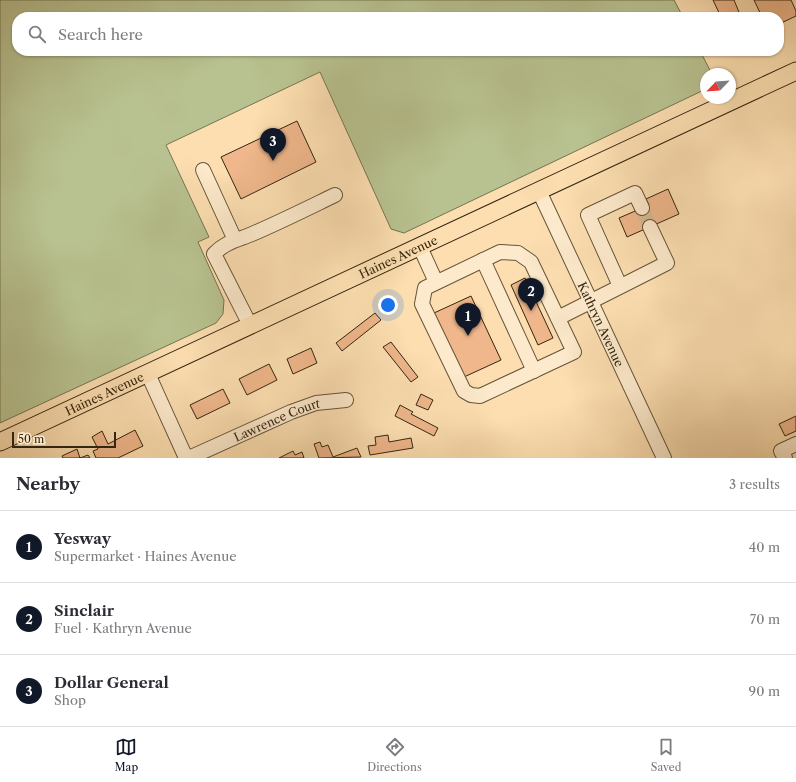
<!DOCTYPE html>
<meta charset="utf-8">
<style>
:root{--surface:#fff;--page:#f2f2f3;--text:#2b2b33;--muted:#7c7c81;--line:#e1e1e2;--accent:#111827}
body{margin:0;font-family:"Libre Caslon Text",serif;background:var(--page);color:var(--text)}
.compass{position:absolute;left:700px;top:68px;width:36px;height:36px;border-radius:50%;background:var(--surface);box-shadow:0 1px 3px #0004;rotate:245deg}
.scale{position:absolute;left:12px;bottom:10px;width:104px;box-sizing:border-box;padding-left:4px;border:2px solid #342611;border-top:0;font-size:11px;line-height:14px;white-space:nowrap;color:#342611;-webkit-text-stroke:3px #fdeacc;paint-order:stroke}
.you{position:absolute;left:388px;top:305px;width:14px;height:14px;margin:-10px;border:3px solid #fff;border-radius:50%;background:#1a73e8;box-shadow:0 0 0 6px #1a73e833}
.badge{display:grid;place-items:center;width:26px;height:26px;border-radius:50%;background:var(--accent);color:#fff;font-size:13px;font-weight:700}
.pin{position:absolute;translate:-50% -33px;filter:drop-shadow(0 1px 2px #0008)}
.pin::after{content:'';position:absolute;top:21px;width:14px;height:12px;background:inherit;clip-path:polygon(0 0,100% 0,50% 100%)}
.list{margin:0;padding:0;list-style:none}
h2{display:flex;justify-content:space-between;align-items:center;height:52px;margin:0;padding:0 16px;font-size:17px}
h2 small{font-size:13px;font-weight:400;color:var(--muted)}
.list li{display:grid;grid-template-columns:26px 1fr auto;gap:12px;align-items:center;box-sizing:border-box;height:72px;padding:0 16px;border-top:1px solid var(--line)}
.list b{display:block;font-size:15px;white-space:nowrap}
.list p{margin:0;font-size:13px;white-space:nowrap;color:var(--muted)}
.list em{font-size:13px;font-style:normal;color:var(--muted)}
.icon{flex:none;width:22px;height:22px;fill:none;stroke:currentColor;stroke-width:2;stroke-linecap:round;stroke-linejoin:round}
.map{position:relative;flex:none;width:796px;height:458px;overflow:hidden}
.search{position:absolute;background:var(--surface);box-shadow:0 1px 3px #0004;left:12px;right:12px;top:12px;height:44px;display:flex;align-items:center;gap:10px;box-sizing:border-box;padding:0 14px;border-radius:16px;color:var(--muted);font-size:15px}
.sheet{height:268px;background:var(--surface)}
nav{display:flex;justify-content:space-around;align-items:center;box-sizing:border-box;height:56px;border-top:1px solid var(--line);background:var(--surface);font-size:11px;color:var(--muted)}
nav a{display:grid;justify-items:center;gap:2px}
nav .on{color:var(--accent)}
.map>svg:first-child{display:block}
.green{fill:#b8c290;stroke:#767450}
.building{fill:#efb78b;stroke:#342611}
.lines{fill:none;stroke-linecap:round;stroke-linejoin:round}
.minor-tunnel{stroke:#d4b990;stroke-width:14;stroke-dasharray:14 7;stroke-linecap:butt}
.minor-casing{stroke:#665439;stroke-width:16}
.major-casing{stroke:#342611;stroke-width:19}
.minor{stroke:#fdeacc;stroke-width:14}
.major{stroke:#fcdeb0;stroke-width:17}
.labels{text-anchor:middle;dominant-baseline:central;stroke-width:4;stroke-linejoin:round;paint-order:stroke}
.street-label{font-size:12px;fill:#342611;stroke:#fdeacc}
</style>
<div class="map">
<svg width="796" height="458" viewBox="0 0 796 458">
<rect width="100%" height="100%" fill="#fcdeb0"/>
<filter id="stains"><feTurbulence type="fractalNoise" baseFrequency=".005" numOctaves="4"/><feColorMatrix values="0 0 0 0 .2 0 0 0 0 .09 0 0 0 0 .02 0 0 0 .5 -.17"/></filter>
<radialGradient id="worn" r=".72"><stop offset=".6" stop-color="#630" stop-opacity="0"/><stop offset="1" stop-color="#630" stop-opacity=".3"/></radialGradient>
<!-- green -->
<path class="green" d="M0 0H674L683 17H17V51H700L712 74H706V89L404 233 391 229 320 72 166 145 209 237 198 242 224 300 223 314 216 323 0 423Z"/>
<!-- building -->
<path class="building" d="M713 0H734L741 17H721Z
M754 0H791L796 11V16L779 24V17H762Z
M297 121 316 162 241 199 221 157Z
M668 189 679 214 627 237 619 218 649 205 646 199Z
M525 278 553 338 538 345 511 285Z
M471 296 501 360 464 377 434 313Z
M375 313 381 320 342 351 336 343Z
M391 342 418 377 411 382 383 347Z
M311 348 317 363 293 374 287 359Z
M269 364 277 380 247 395 239 379Z
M223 389 230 403 197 419 190 405Z
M421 394 433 400 428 410 416 405Z
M400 405 413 412 411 414 438 428 434 436 395 416Z
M796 416V431L785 436 779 424Z
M135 430 143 446 118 458H96L93 451 98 449 92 437 102 431 108 444Z
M388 435 389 442 411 438 413 448 370 455 368 446 376 445 375 437Z
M320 442 322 447 328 445 333 457 357 448 361 457 319 458 314 444Z
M77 449 80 458 88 455 90 458H63L62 456Z
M293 451 295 455 302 452 304 458H279Z"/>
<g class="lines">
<!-- minor-tunnel -->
<path class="minor-tunnel" d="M642 208 650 227"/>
<defs>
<g id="minor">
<path d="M203 170 235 240"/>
<path id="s1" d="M539 191 664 458"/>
<path d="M420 247 436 282"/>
<path d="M500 252 518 253 531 262 574 352 480 396 471 395 464 391 422 304 425 288Z"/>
<path d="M483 260 534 371"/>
<path d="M620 286 588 215 635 193 642 208"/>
<path d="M558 318 667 263 650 227"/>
<path d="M250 325 214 254C225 242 238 240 252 234 280 222 308 208 335 195"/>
<path d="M148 374 186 458"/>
<path id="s2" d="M189 458 291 412 316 403 346 400"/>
<path d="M785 458 781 451 796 444"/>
</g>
<g id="major">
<path id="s3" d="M0 442 796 71"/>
</g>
</defs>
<!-- minor casing -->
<use href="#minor" class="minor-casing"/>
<!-- major casing -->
<use href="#major" class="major-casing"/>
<!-- minor -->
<use href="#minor" class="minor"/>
<!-- major -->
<use href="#major" class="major"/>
</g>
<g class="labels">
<!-- street labels -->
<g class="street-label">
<text stroke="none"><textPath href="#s3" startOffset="439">Haines Avenue</textPath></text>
<text stroke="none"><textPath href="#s1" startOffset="147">Kathryn Avenue</textPath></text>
<text stroke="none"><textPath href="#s3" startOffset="115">Haines Avenue</textPath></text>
<text stroke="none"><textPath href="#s2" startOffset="96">Lawrence Court</textPath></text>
</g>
</g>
<rect width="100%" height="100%" filter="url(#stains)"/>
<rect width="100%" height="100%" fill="url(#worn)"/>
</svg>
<svg class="compass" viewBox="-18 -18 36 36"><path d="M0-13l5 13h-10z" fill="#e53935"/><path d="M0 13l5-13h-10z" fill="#7c7c81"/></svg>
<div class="scale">50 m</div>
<div class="you"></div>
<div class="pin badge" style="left:468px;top:336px">1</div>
<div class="pin badge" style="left:531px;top:311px">2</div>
<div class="pin badge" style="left:273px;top:161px">3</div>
<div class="search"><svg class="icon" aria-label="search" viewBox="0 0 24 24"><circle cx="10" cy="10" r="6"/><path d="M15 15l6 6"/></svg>Search here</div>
</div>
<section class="sheet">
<h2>Nearby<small>3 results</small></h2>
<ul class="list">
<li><span class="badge">1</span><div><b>Yesway</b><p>Supermarket · Haines Avenue</p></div><em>40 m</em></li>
<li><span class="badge">2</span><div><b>Sinclair</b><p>Fuel · Kathryn Avenue</p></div><em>70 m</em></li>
<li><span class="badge">3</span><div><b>Dollar General</b><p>Shop</p></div><em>90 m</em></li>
</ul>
</section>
<nav>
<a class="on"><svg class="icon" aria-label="map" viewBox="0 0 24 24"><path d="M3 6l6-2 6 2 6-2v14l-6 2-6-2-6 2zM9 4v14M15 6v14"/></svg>Map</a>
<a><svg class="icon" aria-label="directions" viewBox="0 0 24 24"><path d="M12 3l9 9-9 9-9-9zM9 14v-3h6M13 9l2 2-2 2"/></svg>Directions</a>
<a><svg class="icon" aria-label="saved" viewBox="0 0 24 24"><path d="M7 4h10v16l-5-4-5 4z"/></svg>Saved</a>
</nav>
